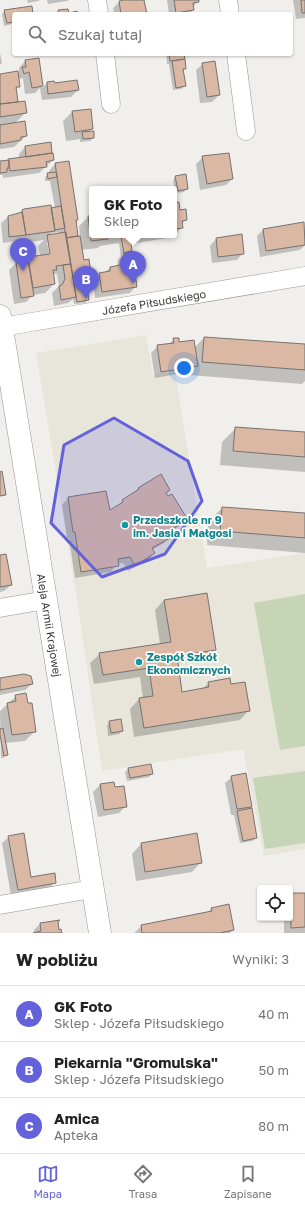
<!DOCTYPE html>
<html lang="pl">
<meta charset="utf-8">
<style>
:root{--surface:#fff;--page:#f6f6f6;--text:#222;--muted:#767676;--line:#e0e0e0;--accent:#6462db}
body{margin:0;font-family:"Golos Text",sans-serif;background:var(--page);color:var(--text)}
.controls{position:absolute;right:12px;bottom:12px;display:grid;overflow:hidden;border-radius:4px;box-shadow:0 1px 3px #0004}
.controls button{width:36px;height:36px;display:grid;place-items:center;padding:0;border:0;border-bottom:1px solid var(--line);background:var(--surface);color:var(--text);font:20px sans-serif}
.you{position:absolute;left:184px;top:368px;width:14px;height:14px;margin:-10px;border:3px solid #fff;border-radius:50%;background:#1a73e8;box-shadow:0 0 0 6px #1a73e833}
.badge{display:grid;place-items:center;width:26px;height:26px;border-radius:50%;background:var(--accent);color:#fff;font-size:13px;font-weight:700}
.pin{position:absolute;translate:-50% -33px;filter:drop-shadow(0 1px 2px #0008)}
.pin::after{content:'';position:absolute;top:21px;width:14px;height:12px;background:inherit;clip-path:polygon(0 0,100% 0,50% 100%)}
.popup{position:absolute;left:89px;top:186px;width:88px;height:52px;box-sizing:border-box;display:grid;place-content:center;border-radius:4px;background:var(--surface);filter:drop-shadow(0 1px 3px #0005);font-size:13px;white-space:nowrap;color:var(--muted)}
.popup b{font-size:15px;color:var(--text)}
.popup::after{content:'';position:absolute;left:50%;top:100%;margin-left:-8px;border:8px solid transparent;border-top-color:var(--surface)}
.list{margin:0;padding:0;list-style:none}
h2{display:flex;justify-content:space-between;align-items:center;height:52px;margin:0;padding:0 16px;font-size:17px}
h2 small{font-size:13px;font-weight:400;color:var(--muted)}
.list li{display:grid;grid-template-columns:26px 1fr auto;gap:12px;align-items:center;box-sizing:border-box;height:56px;padding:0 16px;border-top:1px solid var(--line)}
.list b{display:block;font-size:15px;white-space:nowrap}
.list p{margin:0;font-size:13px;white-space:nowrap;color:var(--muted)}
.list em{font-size:13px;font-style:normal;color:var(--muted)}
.icon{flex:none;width:22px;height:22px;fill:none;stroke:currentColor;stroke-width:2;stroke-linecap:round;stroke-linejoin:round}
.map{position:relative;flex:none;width:305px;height:933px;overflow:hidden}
.search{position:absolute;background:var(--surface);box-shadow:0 1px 3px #0004;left:12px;right:12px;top:12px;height:44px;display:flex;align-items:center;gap:10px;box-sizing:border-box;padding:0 14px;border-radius:4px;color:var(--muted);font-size:15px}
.sheet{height:220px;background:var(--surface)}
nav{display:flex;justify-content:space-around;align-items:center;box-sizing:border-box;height:56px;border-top:1px solid var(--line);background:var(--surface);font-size:11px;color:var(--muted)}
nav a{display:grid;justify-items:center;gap:2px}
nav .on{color:var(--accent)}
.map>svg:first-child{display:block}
.built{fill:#e8e5da}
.green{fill:#c5d5b6}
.shadow{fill:#0003;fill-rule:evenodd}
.building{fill:#dab8a3;stroke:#767371}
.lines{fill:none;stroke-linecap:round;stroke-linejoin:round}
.street-casing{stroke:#969591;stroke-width:19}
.secondary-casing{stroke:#969591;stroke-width:23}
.street{stroke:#fff;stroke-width:18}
.secondary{stroke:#fff;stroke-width:22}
.marked{fill:#6462db;fill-opacity:0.2;stroke:#6462db;stroke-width:3;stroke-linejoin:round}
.culture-dot{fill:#0f9aa8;stroke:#fefdf9;stroke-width:1.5}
.labels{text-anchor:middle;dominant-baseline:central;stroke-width:3.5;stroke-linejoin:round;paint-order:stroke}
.street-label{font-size:11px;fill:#3a3a39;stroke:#fefdf9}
.culture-label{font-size:11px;font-weight:bold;fill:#0d838f;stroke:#fefdf9;text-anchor:start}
</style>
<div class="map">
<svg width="305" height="933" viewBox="0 0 305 933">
<rect width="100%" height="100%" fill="#f1efec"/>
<!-- built -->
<path class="built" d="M146 335 153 375 175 372 207 568 305 553V849L264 856 243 749 102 771 78 606 36 353Z"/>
<!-- green -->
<path class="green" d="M305 594V746L280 750 254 603Z
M305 771V843L265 849 253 778Z"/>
<!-- shadow -->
<path class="shadow" d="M27 0H40L38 1 28 3Z
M47 0H69L67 1 48 4Z
M129 0H143L146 14H114L113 8 119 2Z
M167 0H198V1L193 7V10L189 14H169Z
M293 0H305V18L296 19Z
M5 11 32 14H14V22L9 25 4 26 2 14Z
M0 53 2 63 0 65Z
M166 54H183L185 68 183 71 185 86 181 89 173 90 169 64H167Z
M38 59 42 88 47 83 78 90 71 97 42 100 40 88 35 93 25 94 23 78 18 79 19 86 15 90 18 103 25 113 15 123 26 136 14 147 0 149V75L17 74 19 72V68L25 61Z
M203 64 219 95 212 102 200 103 196 70Z
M72 112 92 129 89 133 93 138 90 141 80 142V139L66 141 63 121Z
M50 143 53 160 39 173 3 178V175H0V162L19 159V154L25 147Z
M203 157 232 179 226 185 200 190 196 164Z
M55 164 77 219 75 221 77 237H80L79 226 88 217H92V235H129L136 286 130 293 95 298 93 280 100 274 104 273 110 268 118 266V260L121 257 119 243 100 246 98 248 81 250 83 261 89 267 84 272 88 299 85 303 74 304 73 299 68 303 54 306 52 293 59 286 57 274H52L54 284 45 293 33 295 26 302 14 304 9 270 16 263 25 262 28 258 40 256 38 246 44 240 17 244 16 241 3 243 1 223 8 217 20 214 24 210 55 208 50 181H45V177L49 174V171ZM58 228V230L50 231V229ZM58 232 59 234 48 236 52 233ZM47 242H49L52 259H50Z
M176 176 187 188 184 192 175 193 173 180Z
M174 204 186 219 182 224V227L173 237 137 243 136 235H174Z
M303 223 305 245 300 250 260 257 257 236 263 230Z
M216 239 243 253 237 260 212 263 210 246Z
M204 338 305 345V381L302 384 189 375V372L155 378 151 353 158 346 168 345 174 339 178 343 194 348Z
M236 428 305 433V472L220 465 222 442Z
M139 489 165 493 186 520 180 526 168 533 170 536 164 543 152 550 154 553 148 560 128 571 123 563 117 564 111 572 75 578 69 538H67L62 505 68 498 109 512 133 494Z
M222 508 305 514V553L207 545 208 522Z
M0 556 11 585 4 591 0 592Z
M206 594 215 649 206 659 177 663 181 693 202 690 208 683 230 685 249 710 240 720 134 737 130 709 139 699H143L140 677 94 684 90 663 100 654 160 644 155 610 164 600Z
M0 679 32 684 25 690 0 695Z
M16 696 35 731 25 741 5 743 6 755 3 758H1L0 711Z
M110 722 122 731 119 734 108 736 107 725Z
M150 765 152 774 149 777 127 781 125 772 128 769Z
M232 777 251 807 247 810 256 837 253 841 240 843 234 815H231L225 783Z
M114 783V789L126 806 119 813 98 817 93 792 100 785Z
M197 835 201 862 192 872 136 881 132 854 141 844Z
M9 837 31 878 55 882 49 889 11 896 2 843Z
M290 894H305V933H284V918H290Z
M212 908 233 930 230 933H134L142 926 208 912Z
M40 924 58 931 61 933H34V930Z"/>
<!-- building -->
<path class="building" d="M123 0H144L147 14H121L119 1Z
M174 0H199V2L193 3 194 10 176 13Z
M301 0H305V13H302Z
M32 6 33 14H14V22L7 23 4 10Z
M68 9 69 13 77 11 78 14H57H59L58 10Z
M169 54H184L185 59 170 61Z
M39 58 43 86 32 88 29 72 24 74 22 67H26L25 60Z
M185 59 186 69H183L186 86 176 88 172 61Z
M215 61 220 95 207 97 202 63Z
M18 71 20 87H16L18 102 0 104V74Z
M77 80 79 90 48 94 47 82 54 81 55 83Z
M25 101 27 113 0 117V104Z
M91 109 93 129 75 132 72 111Z
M25 121 27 136 21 137V140L0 144V125Z
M94 131V138L83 139 82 132Z
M51 142 52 153 26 157 25 146Z
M53 153 54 160 46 162 47 167 10 171 8 159Z
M229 153 233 179 207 184 202 156Z
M9 160V168H7V172L0 173V161Z
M69 161 78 220H76L78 236 66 238 55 163Z
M56 172 57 177 48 179 47 173Z
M186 174 188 189 178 191 175 176Z
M179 202 180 210 186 209 187 220 182 221 183 228 174 229V203Z
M51 205 55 231 26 235 22 210 24 209Z
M61 206 65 228 55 230 51 208Z
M22 212 26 235 9 237 8 216Z
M88 216H92V235H125L108 237V239L91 241Z
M304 222 305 245 266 251 263 229Z
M66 232 71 264 56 266 57 270H53L55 284 33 288 28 257 50 254 47 235Z
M242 234 244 254 218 257 216 238Z
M130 235 132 251 124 253 121 236Z
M78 236H80L84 260 89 259 90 267 84 268 86 282 74 284 66 238Z
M132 251 137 287 102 292 99 273 110 271V267L125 264 124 253Z
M28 260 34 296 21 298 16 262Z
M71 264 76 297 61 300 59 286 62 285 65 279 63 265Z
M86 282 89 300 77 302 74 284Z
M204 337 305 344V370L202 362Z
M173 338H179V342L194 340 198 366 161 372 157 345 174 343Z
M235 427 305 432V457L233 451Z
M2 471 6 495 0 496V472Z
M161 474 170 490 166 493 168 496 172 494 188 520 168 531 172 537 152 548 155 553 135 566 130 557 118 559 119 566 81 572 75 532H73L68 497 106 491 110 510 123 502 122 500 139 489 138 488Z
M222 507 305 513V538L220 531Z
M6 554 12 585 0 587V555Z
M207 593 216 650 177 656 182 692 209 687 208 682 230 678 231 684 245 682 250 711 144 728 139 698 153 696 149 668 103 675 99 653 171 642 164 600Z
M24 674 31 676 33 684 0 690V678Z
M26 693 28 703H32L36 732 12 735 7 703 16 701 15 695Z
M121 719 123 731 111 733 109 721Z
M3 728 8 755 4 756 0 735V729Z
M151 764 153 774 130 778 128 768Z
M246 773 252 807 237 809 231 776Z
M114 782 115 787 124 786 127 807 104 810 100 784Z
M252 808 257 838 243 841 237 811Z
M24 833 31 877 55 873 56 883 18 890 8 836Z
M197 833 202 863 145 872 141 843Z
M290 893H305V927L291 928Z
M229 904 234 930 220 933H142L141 925 212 911 211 908Z
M60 920 58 921 59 930 61 929 62 933H33L41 931 40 923Z"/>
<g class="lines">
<defs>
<g id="street">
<path d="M97 0 99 14"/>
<path d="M228 0 230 14"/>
<path d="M105 54 111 104"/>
<path d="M236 54 246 131"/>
<path id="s1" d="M2 327 305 276"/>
<path d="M0 608 46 600"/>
<path d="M0 905 92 889"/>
</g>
<g id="secondary">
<path id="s2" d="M0 316 100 933"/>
</g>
</defs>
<!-- street casing -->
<use href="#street" class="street-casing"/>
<!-- secondary casing -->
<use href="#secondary" class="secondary-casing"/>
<!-- street -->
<use href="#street" class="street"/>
<!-- secondary -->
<use href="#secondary" class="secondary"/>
</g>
<!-- marked area -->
<path class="marked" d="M114 418 188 461 202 501 165 554 102 577 51 523 64 445Z"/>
<!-- markers -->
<g class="culture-dot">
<circle cx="125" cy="525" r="4"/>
<circle cx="139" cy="662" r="4"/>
</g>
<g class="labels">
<!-- street labels -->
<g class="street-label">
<text stroke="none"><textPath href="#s1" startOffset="154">Józefa Piłsudskiego</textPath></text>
<text stroke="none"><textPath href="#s2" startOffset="313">Aleja Armii Krajowej</textPath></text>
</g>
<!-- culture labels -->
<g class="culture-label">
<text x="133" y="519">Przedszkole nr 9<tspan x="133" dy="13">im. Jasia i Małgosi</tspan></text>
<text x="147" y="656">Zespół Szkół<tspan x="147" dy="13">Ekonomicznych</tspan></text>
</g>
</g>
</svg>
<div class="controls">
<button><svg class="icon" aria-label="locate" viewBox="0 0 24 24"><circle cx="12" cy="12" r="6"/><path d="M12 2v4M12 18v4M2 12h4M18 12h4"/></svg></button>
</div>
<div class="you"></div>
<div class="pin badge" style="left:133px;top:284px">A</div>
<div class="popup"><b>GK Foto</b>Sklep</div>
<div class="pin badge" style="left:86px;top:299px">B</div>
<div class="pin badge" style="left:23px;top:271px">C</div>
<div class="search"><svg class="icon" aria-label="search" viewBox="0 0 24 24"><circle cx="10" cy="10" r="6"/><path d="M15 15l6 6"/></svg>Szukaj tutaj</div>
</div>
<section class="sheet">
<h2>W pobliżu<small>Wyniki: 3</small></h2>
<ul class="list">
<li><span class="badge">A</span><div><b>GK Foto</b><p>Sklep · Józefa Piłsudskiego</p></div><em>40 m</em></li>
<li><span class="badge">B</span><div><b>Piekarnia &quot;Gromulska&quot;</b><p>Sklep · Józefa Piłsudskiego</p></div><em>50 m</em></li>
<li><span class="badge">C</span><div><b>Amica</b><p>Apteka</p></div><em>80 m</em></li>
</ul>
</section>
<nav>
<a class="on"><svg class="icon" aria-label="map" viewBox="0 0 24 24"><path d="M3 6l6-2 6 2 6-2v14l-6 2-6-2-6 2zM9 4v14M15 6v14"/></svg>Mapa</a>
<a><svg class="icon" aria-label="directions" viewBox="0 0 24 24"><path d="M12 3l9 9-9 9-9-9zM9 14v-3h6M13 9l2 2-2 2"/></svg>Trasa</a>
<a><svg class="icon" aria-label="saved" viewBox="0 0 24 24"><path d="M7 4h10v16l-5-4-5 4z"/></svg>Zapisane</a>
</nav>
